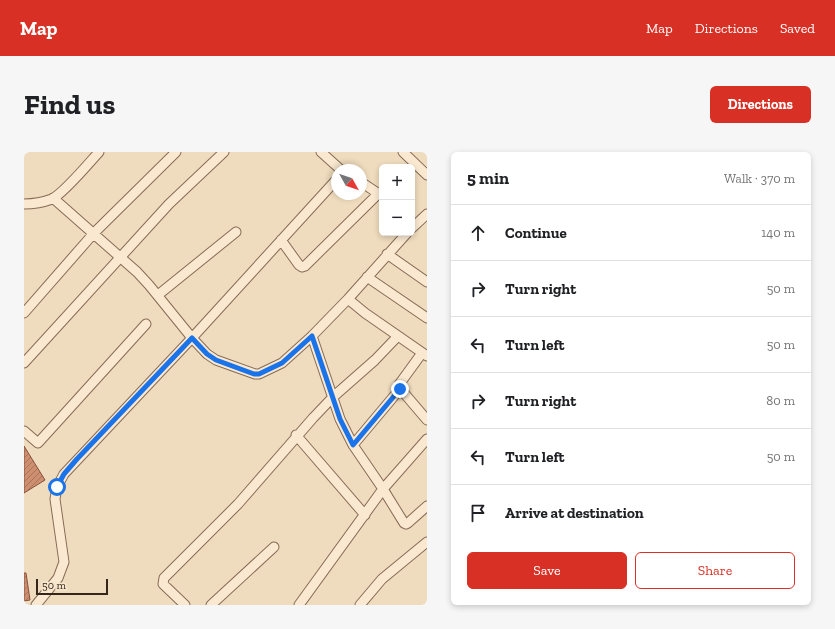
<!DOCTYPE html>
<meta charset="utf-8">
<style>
:root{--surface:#fff;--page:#f6f6f6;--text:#202124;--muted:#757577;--line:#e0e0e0;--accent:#d93025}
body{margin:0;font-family:"Zilla Slab",serif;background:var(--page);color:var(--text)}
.controls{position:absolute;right:12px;top:12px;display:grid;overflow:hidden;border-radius:6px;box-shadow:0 2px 6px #0003}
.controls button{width:36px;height:36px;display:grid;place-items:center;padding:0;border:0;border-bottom:1px solid var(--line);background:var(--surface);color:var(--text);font:20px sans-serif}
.compass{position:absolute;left:307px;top:12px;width:36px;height:36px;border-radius:50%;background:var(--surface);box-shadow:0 2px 6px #0003;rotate:130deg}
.scale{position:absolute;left:12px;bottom:10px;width:72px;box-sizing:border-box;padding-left:4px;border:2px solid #36251b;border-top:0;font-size:11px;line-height:14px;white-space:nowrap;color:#36251b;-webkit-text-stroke:3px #f6e6cc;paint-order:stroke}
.stop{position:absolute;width:12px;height:12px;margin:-9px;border:3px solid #1a73e8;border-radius:50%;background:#fff}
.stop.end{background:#1a73e8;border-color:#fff;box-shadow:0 1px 4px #0008}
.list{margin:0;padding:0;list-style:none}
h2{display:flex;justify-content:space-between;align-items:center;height:52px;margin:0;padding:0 16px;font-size:17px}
h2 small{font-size:13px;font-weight:400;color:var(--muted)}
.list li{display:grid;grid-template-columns:26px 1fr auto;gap:12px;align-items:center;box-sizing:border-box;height:56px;padding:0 16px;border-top:1px solid var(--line)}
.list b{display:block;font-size:15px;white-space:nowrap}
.list em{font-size:13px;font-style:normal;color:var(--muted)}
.actions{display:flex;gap:8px;padding:12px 16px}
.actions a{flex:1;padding:9px 0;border:1px solid var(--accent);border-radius:6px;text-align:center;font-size:14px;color:var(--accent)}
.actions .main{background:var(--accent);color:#fff}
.icon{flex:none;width:22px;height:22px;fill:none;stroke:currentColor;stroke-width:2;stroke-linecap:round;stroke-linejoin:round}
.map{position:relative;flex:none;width:403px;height:453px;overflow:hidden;border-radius:6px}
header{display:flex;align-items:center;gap:24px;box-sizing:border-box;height:56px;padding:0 20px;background:var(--accent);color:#fff}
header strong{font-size:19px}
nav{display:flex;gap:22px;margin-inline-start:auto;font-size:14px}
.intro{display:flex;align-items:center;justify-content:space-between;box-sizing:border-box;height:96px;padding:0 24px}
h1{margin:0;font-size:28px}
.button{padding:10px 18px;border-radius:6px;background:var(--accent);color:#fff;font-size:14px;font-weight:700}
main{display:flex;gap:24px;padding:0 24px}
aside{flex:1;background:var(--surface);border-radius:6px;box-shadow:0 2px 6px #0003}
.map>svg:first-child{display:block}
.building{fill:url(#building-hatch);stroke:#87513b}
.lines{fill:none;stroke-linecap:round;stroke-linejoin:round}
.minor-casing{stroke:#876b56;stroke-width:11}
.minor{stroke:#fae9d0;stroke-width:9}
.route{stroke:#1a73e8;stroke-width:5}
</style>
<header>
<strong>Map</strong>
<nav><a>Map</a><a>Directions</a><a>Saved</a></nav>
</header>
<div class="intro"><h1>Find us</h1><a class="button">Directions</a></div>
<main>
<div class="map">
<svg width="403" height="453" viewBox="0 0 403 453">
<defs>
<pattern id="building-hatch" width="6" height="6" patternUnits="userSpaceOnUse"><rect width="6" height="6" fill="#ce8f71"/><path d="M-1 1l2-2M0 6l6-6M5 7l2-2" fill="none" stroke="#a8755c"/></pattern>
</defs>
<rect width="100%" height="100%" fill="#efdbbd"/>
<!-- building -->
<path class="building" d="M0 294 21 328 0 341Z
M0 421H2L6 448 0 449Z"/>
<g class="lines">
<defs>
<path id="minor" d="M297 0 317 18
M379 0 403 23
M337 30 358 44
M29 46 113 120 125 133 168 186 183 202 192 208 231 222H235L258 211 288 184 324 147 383 81
M0 52C9 52 20 50 28 47 40 41 65 11 75 0
M388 76 403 62
M257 88 275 113 278 115 281 114 355 41
M363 102 403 130
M343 125 403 166
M134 143 212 80
M324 147 341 161 403 204
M0 161 70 81 152 0
M288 184 316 267 329 293 359 337 380 371 382 372 384 371 403 354
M398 201 374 234 403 268
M0 211 145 52 200 0
M0 279 14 291 122 172
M272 283 341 363
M329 293 376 237
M12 453 34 426 40 410 31 347 33 335 40 322 168 186 313 27
M161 453 139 432 140 426 214 352 289 266 309 245 351 208 374 184
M187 453 250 395
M275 453 359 337 403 287
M336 453 358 427 403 390"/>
</defs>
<!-- minor casing -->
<use href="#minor" class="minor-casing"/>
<!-- minor -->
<use href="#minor" class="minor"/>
</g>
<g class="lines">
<!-- route -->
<path class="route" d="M33 335 40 322 53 307 168 186 183 202 192 208 230 222H235L258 211 288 184 316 267 329 293 376 237"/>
</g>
</svg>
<div class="controls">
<button>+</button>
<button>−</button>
</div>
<svg class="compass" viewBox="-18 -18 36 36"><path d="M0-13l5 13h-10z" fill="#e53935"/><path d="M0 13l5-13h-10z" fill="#757577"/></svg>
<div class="scale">50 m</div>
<div class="stop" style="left:33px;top:335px"></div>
<div class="stop end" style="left:376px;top:237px"></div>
</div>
<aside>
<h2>5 min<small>Walk · 370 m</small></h2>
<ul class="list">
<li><svg class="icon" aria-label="ahead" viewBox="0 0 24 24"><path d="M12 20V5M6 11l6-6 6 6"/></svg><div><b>Continue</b></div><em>140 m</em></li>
<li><svg class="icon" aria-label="right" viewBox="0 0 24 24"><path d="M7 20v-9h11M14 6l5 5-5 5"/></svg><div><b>Turn right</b></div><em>50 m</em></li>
<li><svg class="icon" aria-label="left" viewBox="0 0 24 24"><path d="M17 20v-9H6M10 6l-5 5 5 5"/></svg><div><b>Turn left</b></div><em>50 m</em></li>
<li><svg class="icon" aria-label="right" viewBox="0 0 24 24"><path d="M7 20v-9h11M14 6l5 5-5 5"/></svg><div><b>Turn right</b></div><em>80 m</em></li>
<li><svg class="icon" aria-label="left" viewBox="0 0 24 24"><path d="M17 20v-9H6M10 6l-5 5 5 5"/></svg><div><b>Turn left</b></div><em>50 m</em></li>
<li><svg class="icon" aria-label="arrive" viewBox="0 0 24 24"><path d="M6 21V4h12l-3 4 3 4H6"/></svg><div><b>Arrive at destination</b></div></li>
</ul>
<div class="actions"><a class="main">Save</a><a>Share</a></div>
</aside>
</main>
